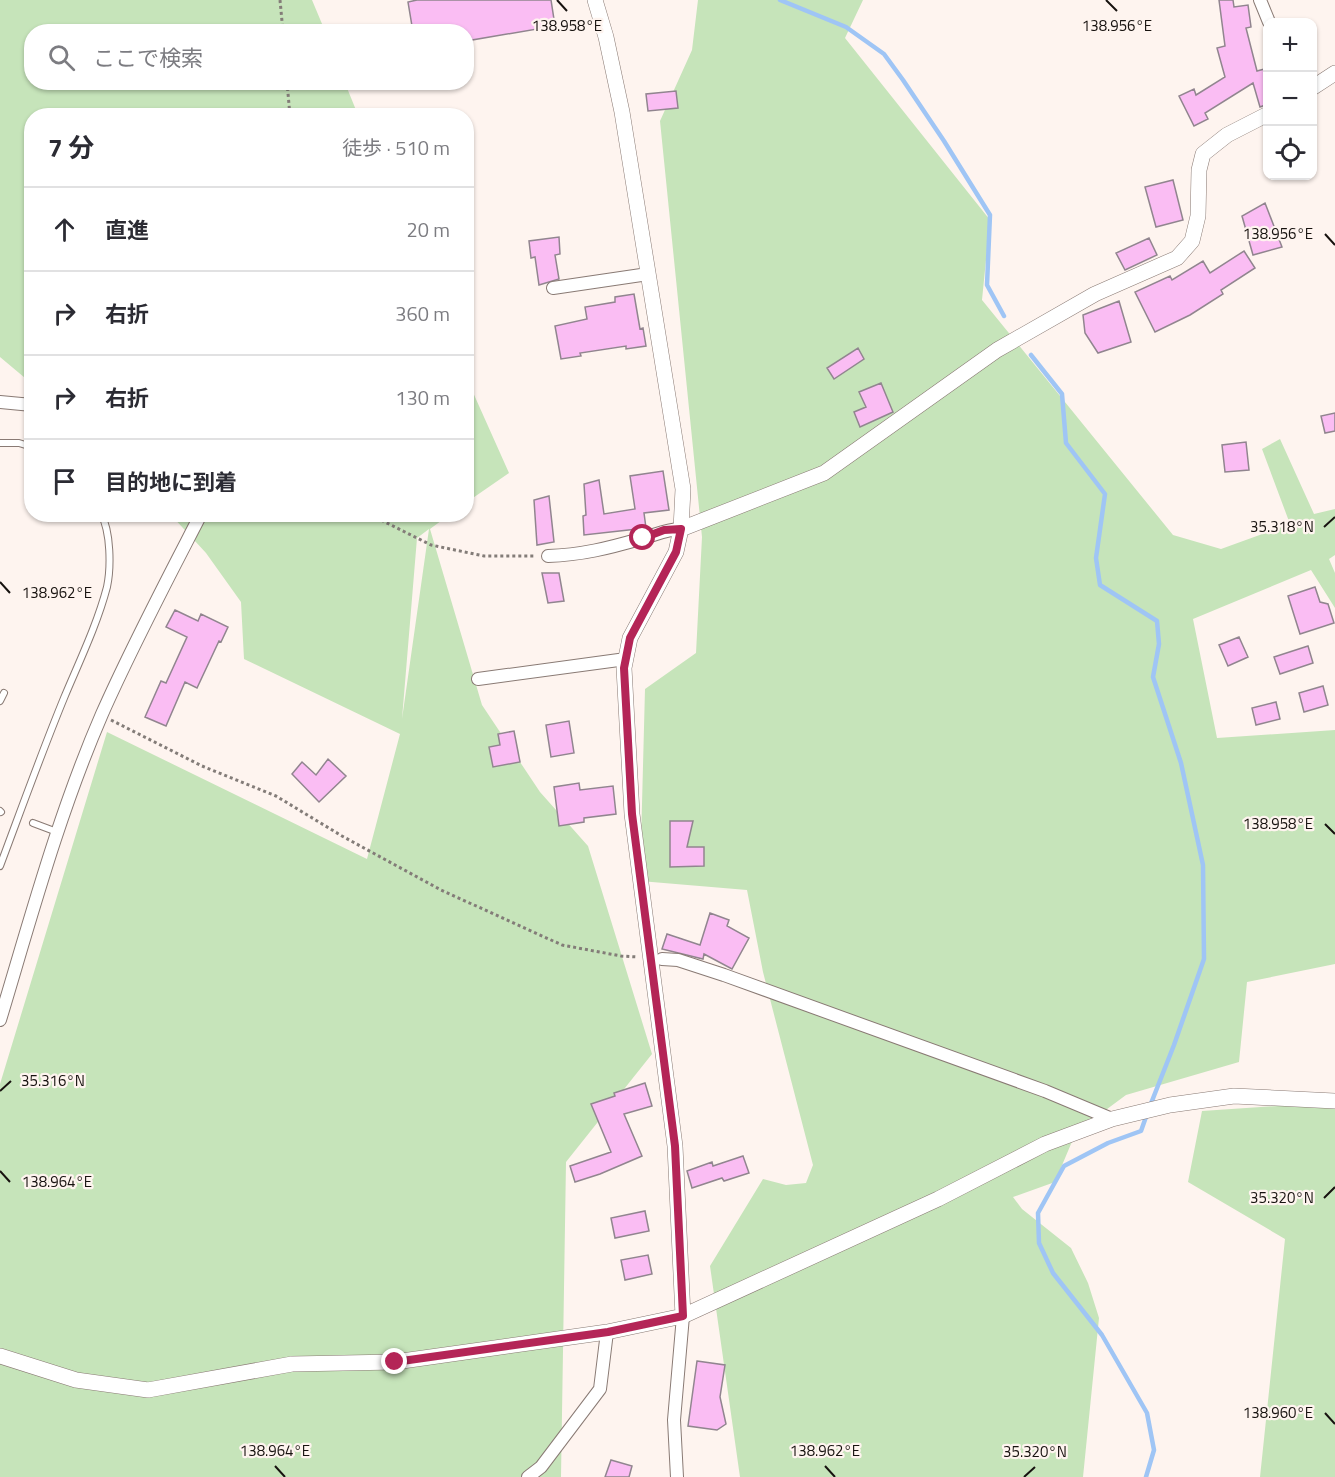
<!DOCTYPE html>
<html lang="ja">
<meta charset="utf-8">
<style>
:root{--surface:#fff;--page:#f2f2f3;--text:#2b2b33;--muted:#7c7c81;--line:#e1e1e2}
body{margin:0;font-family:"Titillium Web","Noto Sans JP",sans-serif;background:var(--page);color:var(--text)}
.controls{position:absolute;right:18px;top:18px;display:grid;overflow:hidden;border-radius:12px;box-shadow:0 2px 4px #0004}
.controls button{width:54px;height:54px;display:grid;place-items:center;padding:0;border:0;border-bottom:2px solid var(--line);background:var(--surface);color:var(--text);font:30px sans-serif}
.stop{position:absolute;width:18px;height:18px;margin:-14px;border:4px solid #b42557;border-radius:50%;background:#fff}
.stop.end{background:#b42557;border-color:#fff;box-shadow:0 2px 6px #0008}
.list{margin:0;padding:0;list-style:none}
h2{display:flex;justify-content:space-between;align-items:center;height:78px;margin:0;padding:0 24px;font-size:26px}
h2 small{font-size:20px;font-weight:400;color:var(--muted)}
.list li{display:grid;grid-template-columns:39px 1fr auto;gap:18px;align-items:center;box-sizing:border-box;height:84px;padding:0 24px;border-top:2px solid var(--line)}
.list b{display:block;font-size:22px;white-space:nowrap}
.list em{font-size:20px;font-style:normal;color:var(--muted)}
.icon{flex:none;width:33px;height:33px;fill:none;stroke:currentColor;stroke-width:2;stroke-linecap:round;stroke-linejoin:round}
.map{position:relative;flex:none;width:1335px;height:1477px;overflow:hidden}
.search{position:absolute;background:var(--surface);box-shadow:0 2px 4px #0004;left:24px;top:24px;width:450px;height:66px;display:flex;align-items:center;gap:15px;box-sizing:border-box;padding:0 21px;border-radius:24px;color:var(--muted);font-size:22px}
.panel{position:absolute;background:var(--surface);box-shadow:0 2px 4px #0004;left:24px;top:108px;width:450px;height:414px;border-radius:24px}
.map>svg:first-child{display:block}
.green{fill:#c6e4ba;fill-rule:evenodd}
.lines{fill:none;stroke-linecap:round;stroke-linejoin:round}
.stream{stroke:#9fc5f5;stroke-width:4.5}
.building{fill:#fabdf3;stroke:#91858f;stroke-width:1.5}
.service-casing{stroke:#897a74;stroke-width:8}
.minor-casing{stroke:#897a74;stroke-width:14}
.tertiary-casing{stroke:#897a74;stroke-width:16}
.path{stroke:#837c78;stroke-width:3;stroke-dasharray:3 3;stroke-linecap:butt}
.service{stroke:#fff;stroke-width:6}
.minor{stroke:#fff;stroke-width:12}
.tertiary{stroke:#fff;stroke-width:15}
.route{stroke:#b42557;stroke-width:8}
.ticks{fill:none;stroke:#17120f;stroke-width:2}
.ticks-label{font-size:15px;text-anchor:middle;fill:#17120f;stroke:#fef4ef;stroke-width:4.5;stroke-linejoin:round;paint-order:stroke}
</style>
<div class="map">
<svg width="1335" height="1477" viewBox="0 0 1335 1477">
<rect width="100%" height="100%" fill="#fef4ef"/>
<!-- green -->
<path class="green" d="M0 0H312L325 31 32 32V82L345 83 358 115 32 116 31 383 0 357Z
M698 0H863L845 38 990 220 982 300 1173 535 1221 549 1290 524 1262 449 1280 439 1314 514 1335 509V555L1329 559 1335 573V608L1311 570 1193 619 1217 738 1335 730V964L1247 982 1239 1062 1126 1095 1076 1132 1055 1182 1013 1197 1022 1209 1071 1248 1088 1283 1099 1318 1083 1477H740L710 1266 763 1179 786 1185 806 1183 813 1165 763 972 747 890 640 881 645 689 696 653 702 537 660 121 692 50Z
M467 379 509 473 467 502H466Z
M171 515H449L430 529 482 705 540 792 588 846 652 1054 566 1162 561 1477H0V1084L107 732 367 859 400 734 244 659 241 602 206 553ZM429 529 402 719 417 538Z
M1335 1102V1477H1260L1285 1239 1188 1182 1202 1111Z"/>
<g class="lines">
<!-- stream -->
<path class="stream" d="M780 0 846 27 884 54 903 80 944 141 990 215 987 285 1004 316
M1031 355 1062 394 1066 443 1105 494 1096 558 1100 585 1157 621 1159 644 1153 677 1181 763 1203 865 1204 959 1174 1045 1150 1106
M1146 1477 1154 1450 1147 1413 1102 1335 1053 1273 1039 1243 1038 1213 1064 1166 1108 1143 1141 1131 1147 1114"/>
</g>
<!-- building -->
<path class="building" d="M417 0H551L555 26 466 41V32H413L408 2Z
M1219 0H1233L1234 7 1248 5 1251 27 1246 28 1257 71 1268 68V104L1260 107 1253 83 1205 113 1208 119 1194 126 1179 96 1194 89 1196 95 1225 77 1217 48 1225 46Z
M676 91 678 108 648 111 646 94Z
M1173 180 1183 220 1156 227 1145 187Z
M1265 203 1282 247 1253 255 1242 216Z
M559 237 560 254 555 255 559 279 539 285 535 257 531 258 529 241Z
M1149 238 1157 255 1125 270 1116 253Z
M1244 251 1255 268 1221 290 1223 294 1190 315 1155 332 1135 292 1170 276 1172 280 1203 261 1210 273Z
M634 294 640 329 643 328 646 346 626 349V346L580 353 581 356 561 359 555 326 587 319 585 307 615 302V297Z
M1119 301 1131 342 1098 353 1085 333 1083 315Z
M858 348 864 359 834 379 827 368Z
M881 383 893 412 860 427 854 412 866 407 859 392Z
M1335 413V431L1325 433 1321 416Z
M1246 442 1249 470 1225 472 1222 445Z
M663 471 669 510 644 513 646 528 584 535 583 516 586 515 584 484 599 480 604 514 635 509 630 476Z
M549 496 554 542 537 545 534 500Z
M542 573H559L564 601 548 603Z
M1315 587 1320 602 1328 604 1334 623 1300 634 1288 596Z
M175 610 198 621 201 614 228 627 221 642 219 641 197 688 185 682 166 726 145 717 161 681 166 683 187 637 166 627Z
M1239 637 1248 657 1228 666 1219 645Z
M1308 646 1313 663 1280 674 1274 657Z
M1323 686 1328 705 1304 712 1299 693Z
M1276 702 1280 719 1256 725 1252 708Z
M569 721 574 753 551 757 546 725Z
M514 731 520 762 493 767 489 747 500 745 498 734Z
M328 759 346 776 319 802 292 774 302 762 316 775Z
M579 783 580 790 613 786 616 814 584 818V822L559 826 554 787Z
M670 821H693L687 847H704V866L670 867Z
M710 913 729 920 727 926 749 938 732 969 704 954 703 959 662 949 667 934 700 945Z
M645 1083 652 1106 624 1114 642 1156 600 1174 575 1182 570 1166 611 1152 591 1104 615 1096 614 1093Z
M743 1156 749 1173 724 1181 722 1178 692 1188 687 1171 712 1162 713 1166Z
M645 1211 649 1231 615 1238 611 1218Z
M648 1255 652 1274 625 1280 621 1260Z
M697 1361 725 1365 720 1397 726 1424 717 1430 688 1426Z
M611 1460 632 1466 629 1477H605Z"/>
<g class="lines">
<defs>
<path id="service" d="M0 443H19L32 447
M0 701 4 693
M0 811 1 812
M33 823 57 832
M0 866C21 810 41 754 64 698 79 662 97 625 107 587 111 568 111 532 101 514"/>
<path id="minor" d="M1260 0 1269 22
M553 288 648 274
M0 402 32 405
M548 556C581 555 609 548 640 539 657 535 662 530 681 529
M478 679 626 659
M662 959 678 960 724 975 1045 1091 1112 1119
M0 1020C31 917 59 813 102 714 132 646 167 580 201 514
M528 1477 541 1467 600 1389 607 1332
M677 1477 674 1420 683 1316"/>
<path id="tertiary" d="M595 0 606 37 622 112 683 489 681 529 676 552 630 638 624 668 632 814 675 1146 683 1316
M1312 88 1335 73
M681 529 824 473 997 350 1095 294 1177 258 1192 241 1198 216 1199 170 1203 154 1227 135 1268 114
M0 1356 76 1380 148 1390 292 1364 395 1362 607 1332 683 1316 938 1199 1045 1144 1112 1119 1170 1105 1234 1096 1335 1101"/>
</defs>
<!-- service casing -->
<use href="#service" class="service-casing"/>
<!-- minor casing -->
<use href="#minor" class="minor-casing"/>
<!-- tertiary casing -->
<use href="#tertiary" class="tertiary-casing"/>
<!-- path -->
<path class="path" d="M280 0 283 32
M287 82 290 116
M293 514 306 519 375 517 431 545 484 556H535
M111 720 202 766 276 796 342 836 441 890 562 945 621 956 638 957"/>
<!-- service -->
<use href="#service" class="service"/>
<!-- minor -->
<use href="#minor" class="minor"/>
<!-- tertiary -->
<use href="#tertiary" class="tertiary"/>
</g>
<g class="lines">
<!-- route -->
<path class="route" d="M395 1362 608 1332 683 1316 675 1146 632 814 624 668 630 638 676 552 681 529 664 530 643 538"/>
</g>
<!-- ticks -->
<path class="ticks" d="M557 0 567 11M1106 0 1117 11M1325 234 1335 245M1324 527 1335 517M0 582 10 593M1325 824 1335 834M0 1091 11 1081M0 1171 10 1182M1324 1198 1335 1187M1325 1413 1335 1424M275 1466 285 1477M825 1466 835 1477M1024 1477 1035 1467"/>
<g class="ticks-label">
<text x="567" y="31">138.958°E</text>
<text x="1117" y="31">138.956°E</text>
<text x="1278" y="239">138.956°E</text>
<text x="1282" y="532">35.318°N</text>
<text x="57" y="598">138.962°E</text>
<text x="1278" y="829">138.958°E</text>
<text x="53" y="1086">35.316°N</text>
<text x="57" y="1187">138.964°E</text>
<text x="1282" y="1203">35.320°N</text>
<text x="1278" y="1418">138.960°E</text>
<text x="275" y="1456">138.964°E</text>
<text x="825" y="1456">138.962°E</text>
<text x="1035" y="1457">35.320°N</text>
</g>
</svg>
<div class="controls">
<button>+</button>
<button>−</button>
<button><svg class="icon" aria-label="locate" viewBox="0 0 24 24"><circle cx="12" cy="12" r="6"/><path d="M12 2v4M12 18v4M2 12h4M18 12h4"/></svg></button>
</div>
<div class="stop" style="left:643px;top:538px"></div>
<div class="stop end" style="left:395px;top:1362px"></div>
<div class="search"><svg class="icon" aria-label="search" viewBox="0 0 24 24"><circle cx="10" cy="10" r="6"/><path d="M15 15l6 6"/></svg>ここで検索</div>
<section class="panel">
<h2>7 分<small>徒歩 · 510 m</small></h2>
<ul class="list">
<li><svg class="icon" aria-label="ahead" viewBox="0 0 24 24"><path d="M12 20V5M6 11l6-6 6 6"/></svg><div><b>直進</b></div><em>20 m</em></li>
<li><svg class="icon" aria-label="right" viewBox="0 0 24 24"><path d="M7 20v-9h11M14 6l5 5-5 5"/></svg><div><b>右折</b></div><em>360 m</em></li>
<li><svg class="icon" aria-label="right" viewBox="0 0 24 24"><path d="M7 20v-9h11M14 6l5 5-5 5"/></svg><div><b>右折</b></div><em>130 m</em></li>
<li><svg class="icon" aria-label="arrive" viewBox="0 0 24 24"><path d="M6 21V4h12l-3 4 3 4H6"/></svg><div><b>目的地に到着</b></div></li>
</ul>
</section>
</div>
